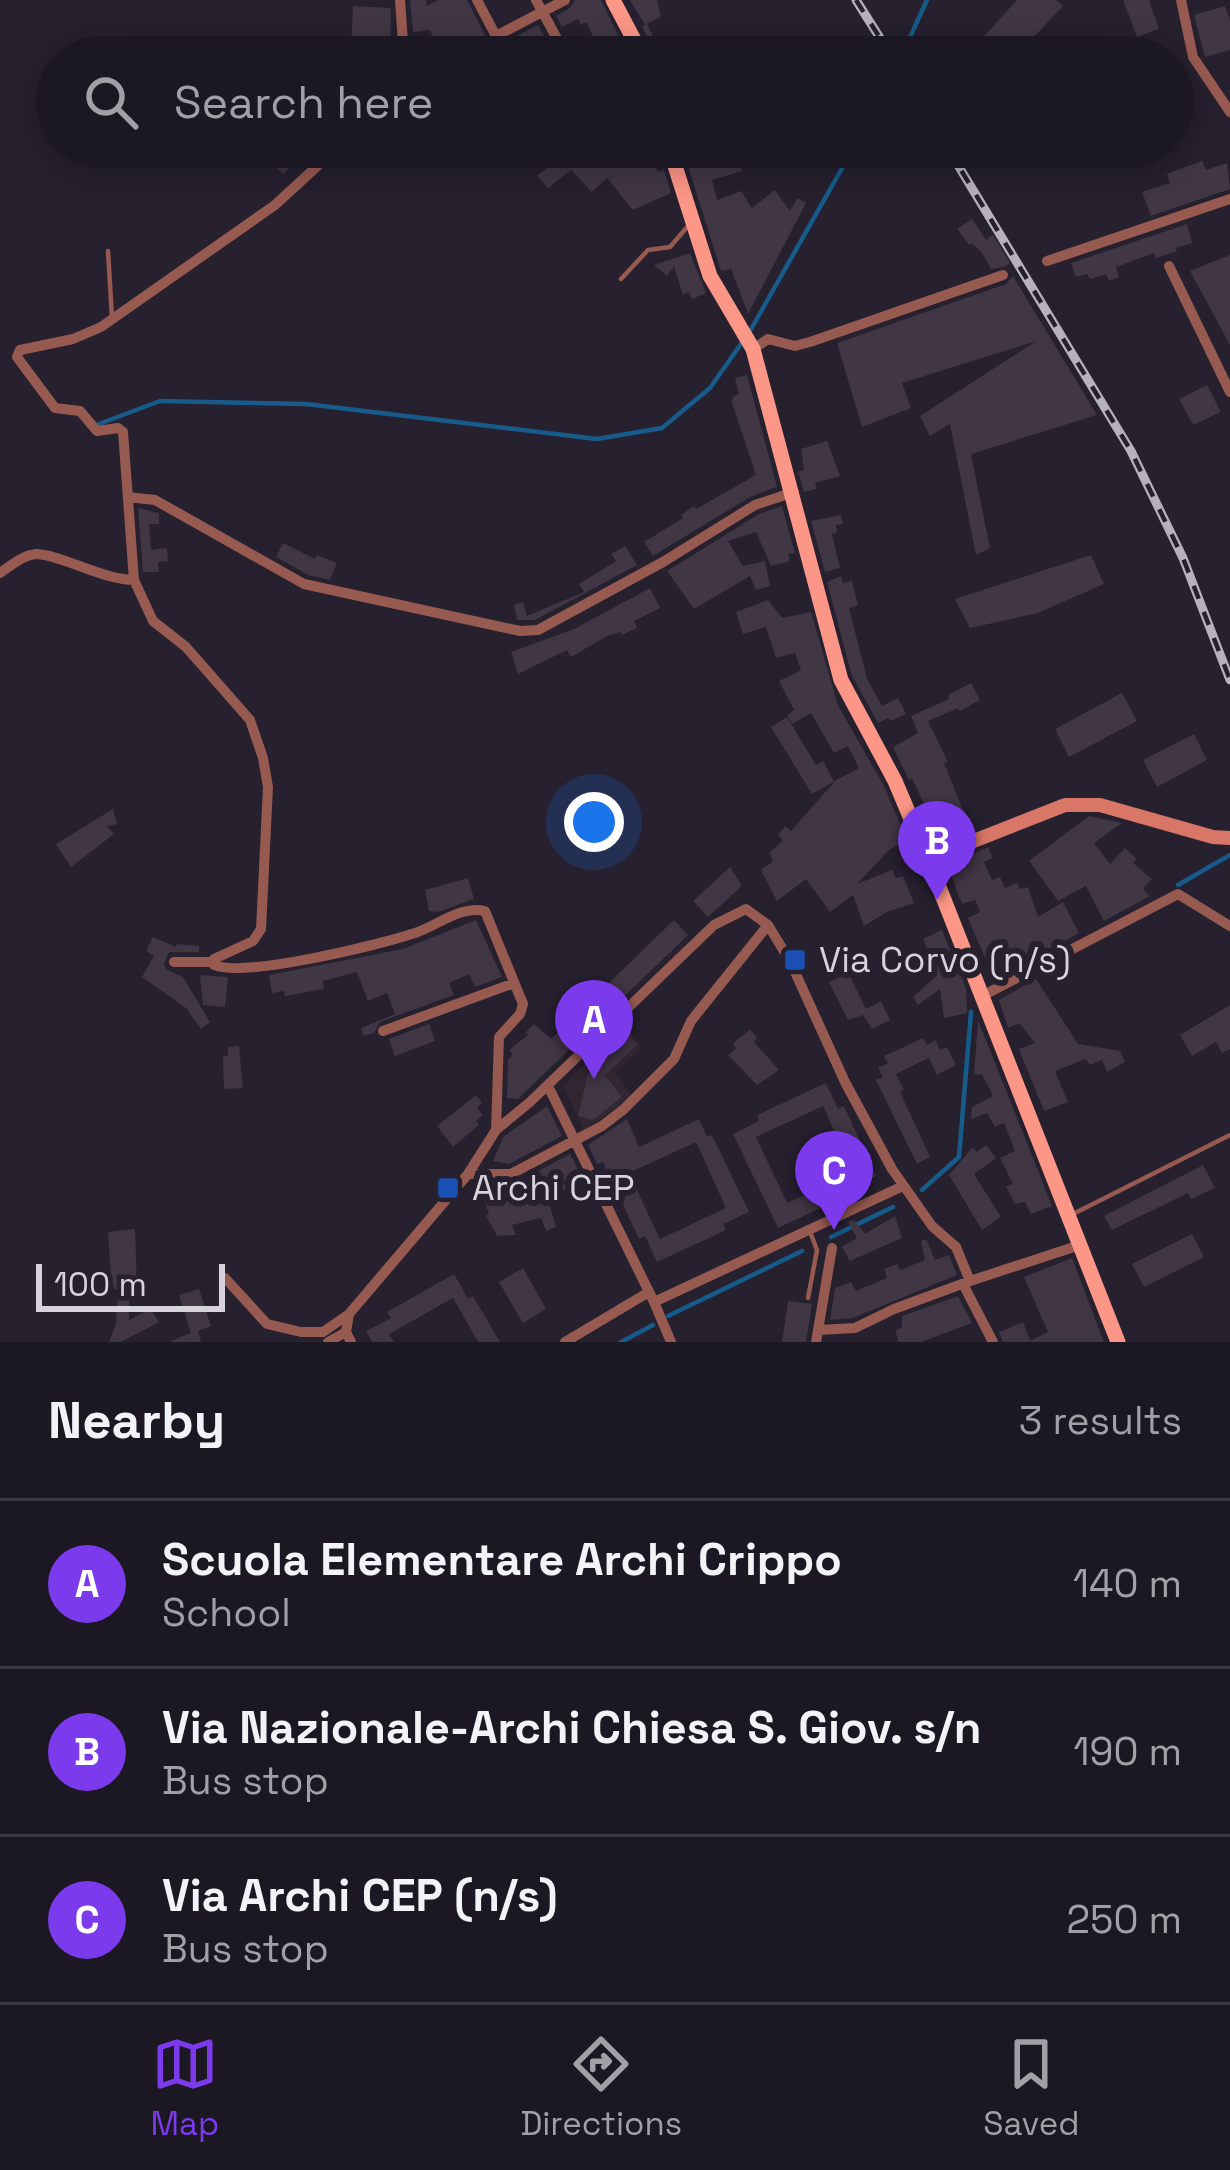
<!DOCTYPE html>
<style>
:root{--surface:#1c1823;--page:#292530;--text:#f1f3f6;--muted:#a0a0a6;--line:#3a3741;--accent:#7c3aed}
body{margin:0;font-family:"Space Grotesk",sans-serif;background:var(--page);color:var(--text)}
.scale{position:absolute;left:36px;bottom:30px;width:189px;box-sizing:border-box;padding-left:12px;border:6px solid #d7d3dd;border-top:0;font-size:33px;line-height:42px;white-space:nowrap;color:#d7d3dd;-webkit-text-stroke:9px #26202f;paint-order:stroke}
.you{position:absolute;left:594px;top:822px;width:42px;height:42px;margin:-30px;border:9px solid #fff;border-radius:50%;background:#1a73e8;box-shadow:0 0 0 18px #1a73e833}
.badge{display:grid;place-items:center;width:78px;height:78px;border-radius:50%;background:var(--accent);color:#fff;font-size:39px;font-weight:700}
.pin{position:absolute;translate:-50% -99px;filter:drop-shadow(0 3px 6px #0008)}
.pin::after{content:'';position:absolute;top:63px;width:42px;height:36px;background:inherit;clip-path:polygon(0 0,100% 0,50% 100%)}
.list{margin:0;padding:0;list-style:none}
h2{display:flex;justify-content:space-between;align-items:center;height:156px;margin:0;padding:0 48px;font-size:51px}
h2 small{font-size:39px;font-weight:400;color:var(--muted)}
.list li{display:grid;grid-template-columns:78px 1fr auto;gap:36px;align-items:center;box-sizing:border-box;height:168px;padding:0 48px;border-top:3px solid var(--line)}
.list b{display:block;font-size:45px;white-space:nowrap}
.list p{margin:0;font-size:39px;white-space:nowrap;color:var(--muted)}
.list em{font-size:39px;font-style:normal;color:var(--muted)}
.icon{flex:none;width:66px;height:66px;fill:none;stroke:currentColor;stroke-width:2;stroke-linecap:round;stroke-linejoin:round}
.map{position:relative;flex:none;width:1230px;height:1342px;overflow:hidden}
.search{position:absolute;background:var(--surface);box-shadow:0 6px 30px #0003;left:36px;right:36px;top:36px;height:132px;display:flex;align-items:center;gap:30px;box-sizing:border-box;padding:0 42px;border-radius:66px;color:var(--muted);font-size:45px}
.sheet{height:660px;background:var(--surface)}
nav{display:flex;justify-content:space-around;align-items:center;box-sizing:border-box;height:168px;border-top:3px solid var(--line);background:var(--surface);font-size:33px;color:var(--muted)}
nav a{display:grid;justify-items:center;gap:6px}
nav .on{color:var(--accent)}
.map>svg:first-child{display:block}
.education{fill:#332633}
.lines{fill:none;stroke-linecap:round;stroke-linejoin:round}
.stream{stroke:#165b89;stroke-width:4.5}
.building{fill:#403644;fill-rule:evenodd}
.lane{stroke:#975a50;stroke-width:4.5}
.street{stroke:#975a50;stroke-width:10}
.secondary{stroke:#d87667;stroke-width:14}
.primary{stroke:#fc9686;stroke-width:15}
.rail-casing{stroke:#b6b2bd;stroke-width:9}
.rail{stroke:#26202f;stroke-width:4.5;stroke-dasharray:14;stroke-linecap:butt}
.transit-dot{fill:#1a4fb4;stroke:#26202f;stroke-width:4.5}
.labels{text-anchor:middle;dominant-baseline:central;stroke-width:12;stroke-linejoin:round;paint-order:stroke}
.poi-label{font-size:36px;fill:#d7d3dd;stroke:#26202f;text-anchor:start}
</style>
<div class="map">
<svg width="1230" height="1342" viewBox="0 0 1230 1342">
<rect width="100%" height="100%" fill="#26202f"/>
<!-- education -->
<path class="education" d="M624 1024 642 1047 615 1072 633 1097 584 1130 563 1086Z"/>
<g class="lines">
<!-- stream -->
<path class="stream" d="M901 57 927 0
M750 331 854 147
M99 424 160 401 306 404 597 439 662 428 710 388 743 341
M1178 885 1230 855
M922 1190 959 1157 971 1012
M831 1237 893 1207
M668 1316 802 1251
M621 1342 653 1325"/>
</g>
<!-- building -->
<path class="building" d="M410 0H426L427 6 438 0H467L489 43 471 52 460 40 440 55 430 30 413 32Z
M575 0H601L620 39 601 49 597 57H577L576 53 596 42 586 22 581 25 578 19 562 27 556 16 570 8Z
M630 0H657L661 17 647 24 664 57H655L642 26 645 25Z
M1017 0H1056L1063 6 1015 57H965Z
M1123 0H1149L1159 29 1137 37Z
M353 6 391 8 390 57H351Z
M1225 6 1230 21V50L1205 57 1194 15Z
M538 25 556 57H517L509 40Z
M271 147H312L283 174 265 157Z
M573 147 584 155 599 147H646L658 172 664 170 671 193 633 210 607 178 592 192 571 170 548 188 537 176Z
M682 147H730L733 161 739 159 742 171 712 180 717 200 741 191 752 208 775 190 790 211 797 198 806 203 748 314 731 269 721 271Z
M1202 161 1206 170 1227 163 1230 189 1151 216 1142 192 1170 183 1167 174Z
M972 219 986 240 993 235 1010 262 1007 266 991 269 982 253 972 243 969 245 957 229Z
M1187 224 1192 243 1176 248 1177 251 1156 258 1154 253 1116 267 1119 277 1109 281 1106 274 1090 279 1087 274 1076 277 1071 263Z
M690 253 706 293 692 299 689 292 683 295 674 266 667 276 654 265Z
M1230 255V345L1190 271Z
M1013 276 1097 415 971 454 990 548 976 555 950 424 930 436 920 416 1036 341 902 383 911 408 862 427 837 343 1006 284Z
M747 375 777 487 750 497 653 556 644 542 683 518 681 515 694 506 696 509 756 475 732 403 733 396 739 394 735 378Z
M1207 385 1221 412 1193 425 1179 399Z
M827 441 840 476 815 483 817 489 804 492 798 471 804 470 801 449Z
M782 506 795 553 788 554 790 561 771 566 756 532 728 541 743 566 765 561 770 586 756 590 750 576 694 609 667 571 759 514Z
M138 508 159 513V524H149L151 550 167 548 168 561 158 562 159 572H143Z
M841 515 843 524 836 525 837 533 832 534 840 568 825 572 811 521Z
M283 543 315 559 317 555 337 563 330 580 308 575 276 557Z
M625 546 637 565 535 620H517L514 605 523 602 527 616 584 592 579 584 616 561 611 554Z
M1091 555 1104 584 1038 613 970 628 955 599Z
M841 576 843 583 852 581 858 605 849 608 867 679 882 706 898 698 906 714 890 721 888 718 878 723 852 676 827 582Z
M650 588 660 608 634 621 637 628 622 635 621 632 607 636 571 657 567 650 518 674 511 652 574 629Z
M768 600 782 618 811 612 838 705 884 786 907 840 889 850 857 884 892 870 896 878 903 876 914 903 887 912 864 926 853 895 830 912 806 879 777 901 761 870 773 861 769 853 783 840 778 835 785 826 791 831 836 780 859 768 848 746 834 753 811 713 792 724 787 715 794 710 779 681 801 670 795 653 776 658 766 627 743 634 736 612Z
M971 683 980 700 960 711 958 708 928 721 948 762 944 763 971 830 936 844 930 830 935 828 912 778 909 780 893 747 918 733 911 716 949 699 948 695Z
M1122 693 1137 721 1069 757 1055 729Z
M787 717 816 765 823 761 834 782 812 794 771 727Z
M1194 734 1207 760 1157 787 1143 760Z
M113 809 117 824 107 826 114 834 71 867 56 844Z
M1089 816 1122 823 1094 843 1110 864 1125 848 1137 859 1133 863 1152 879 1143 889 1150 896 1104 921 1086 886 1058 901 1029 861Z
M988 847 993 858 984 862 992 880 1000 877 1005 888 1017 883 1020 889 1028 887 1038 917 1063 902 1079 933 994 979 968 918 980 912 975 900 962 904 947 865Z
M730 867 742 886 708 917 693 901Z
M468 878 474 899 438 912 429 911 425 890Z
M476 920 502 977 475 987 469 974 449 983 454 995 380 1022 374 1033 364 1036 361 1028 395 1014 387 993 368 1001 357 972 323 981 324 989 285 996 284 991 272 993 269 975 403 949Z
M674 920 688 935 518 1099 507 1098 508 1060 513 1055 509 1050 528 1035 525 1033 534 1024 551 1039Z
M942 930 966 988 967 1013 944 1018 940 989 918 1005 913 997 937 975 923 939Z
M153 937 176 947 177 944 199 946V952H169L164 963 166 969 183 977 210 1022 201 1029 186 1008 142 977 154 956 146 951Z
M857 949 866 968 850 976 866 1009 881 1001 890 1020 872 1029 863 1015 848 1020 829 982 844 975 838 958Z
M200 975 228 977 225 1007 203 1005Z
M1036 979 1078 1044 1120 1051 1125 1062 1107 1072 1102 1060 1090 1065 1085 1059 1055 1071 1068 1102 1044 1111 1019 1049 1035 1043 1019 1023 1008 1028 999 1000Z
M1230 1005V1049L1222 1053 1216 1042 1192 1056 1180 1035Z
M978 1020 1052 1206 1031 1214 1025 1202 1015 1204 1006 1186 1013 1184 1000 1158 1015 1151 1004 1123 995 1127 987 1113 971 1119 972 1107 993 1096 982 1074 974 1075Z
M429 1024 435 1041 395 1056 389 1039Z
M623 1029 637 1045 605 1075 622 1097 593 1120 578 1116 590 1066 602 1057 598 1053Z
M750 1029 757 1038 754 1042 779 1070 757 1085 728 1055 736 1048 733 1044Z
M923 1038 927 1045 936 1040 940 1050 947 1047 956 1065 937 1075 929 1058 896 1074 904 1090 900 1092 930 1157 917 1164 876 1080 883 1077 878 1068 888 1063 884 1056Z
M239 1046 243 1088 224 1089 223 1056H228V1047Z
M826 1083 838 1109 844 1106 876 1176 850 1188 853 1193 778 1228 733 1134 759 1121 757 1115ZM823 1106 853 1172 787 1203 756 1137Z
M476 1095 482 1103 477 1108 483 1115 476 1121 479 1125 453 1147 437 1126Z
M547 1106 562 1136 509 1164 493 1161 503 1137Z
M627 1119 639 1147 699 1119 707 1137 711 1135 716 1143 749 1212 723 1224 726 1230 657 1262 645 1236 639 1239 603 1162 597 1164 588 1145ZM696 1142 726 1208 660 1239 629 1173Z
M986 1145 996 1158 974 1174 1001 1217 982 1230 949 1175 972 1148 977 1152Z
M570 1154 580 1173 563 1181 567 1189 548 1199 556 1227 546 1231 541 1218 512 1225 516 1235 497 1236 486 1216 489 1214 480 1189 490 1184 516 1183Z
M1203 1165 1215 1188 1191 1199 1188 1193 1112 1230 1104 1216Z
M895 1216 902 1238 850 1261 842 1247 857 1238 848 1222 854 1220 865 1234Z
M135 1229 137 1289H129V1320L150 1309 159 1322 121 1342H109L116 1324 118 1289H114L111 1276 108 1232Z
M1192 1234 1204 1257 1144 1287 1132 1264Z
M926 1239 935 1260 949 1255 957 1275 853 1318 830 1320 835 1288 851 1282 856 1291 887 1278 884 1269 898 1264 900 1270 925 1260 921 1241Z
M1072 1258 1104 1342H1003L999 1332 1023 1322 1030 1341 1048 1332 1024 1277Z
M523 1268 546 1309 523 1323 499 1282Z
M454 1274 468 1299 473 1296 500 1342H478L453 1298 389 1334 394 1342H372L366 1331 391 1318 387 1312Z
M199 1289 211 1326 198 1331 201 1342H169L191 1333 179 1295Z
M958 1296 972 1323 921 1342H899L895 1330 902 1328V1316Z
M788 1301 812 1304 806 1342H782Z"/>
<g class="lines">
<!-- lane -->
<path class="lane" d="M108 251 112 318
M621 279 648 250 670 247 688 226
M1075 1213 1230 1135
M808 1298 817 1250 809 1229"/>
<!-- street -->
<path class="street" d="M400 0 404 57
M477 0 507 57
M536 0 567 57
M1181 0 1193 57 1230 112
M496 36 565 0
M607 57 637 41
M338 147 275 205 101 327 73 339 20 350 17 357 55 408 80 411 97 431 118 428 123 432 134 580 153 621 186 647 250 720 263 758 268 787 261 929 253 941 214 959V965C245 978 378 945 415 933 437 926 461 905 485 911L523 1004 520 1014 499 1037 496 1130
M1047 261 1230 199
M1169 266 1230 392
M753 349 768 339 795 346 810 342 1003 275
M128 497 155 500 304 584 520 631 538 630 663 562 755 505 794 492
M0 573C10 566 23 555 36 554 59 554 103 580 134 580
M174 962H213
M982 996 1178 894 1230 926
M383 1031 514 983
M548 1086 654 1302
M468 1174H511L602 1126 624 1109 674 1059 691 1021 768 925
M225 1278 267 1324 301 1332H323L349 1314
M963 1284 993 1342
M818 1330 855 1328 894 1309 970 1281 1080 1245
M328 1342 346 1332
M351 1342 346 1332 349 1314 468 1174 496 1130 530 1102 714 925 746 909 768 925 790 961 845 1082 892 1169 932 1226 956 1247 970 1281
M565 1342 649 1292
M671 1342 654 1302 903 1186
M816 1342 832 1248"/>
<!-- secondary -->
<path class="secondary" d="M928 859 1065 805H1100L1213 837 1230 838"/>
<!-- primary -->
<path class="primary" d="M613 0 643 57
M669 147 710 276 753 349 841 680 895 781 928 859 1118 1342"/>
<defs>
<path id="rail" d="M856 0 892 57
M947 147 1131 451 1183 558 1230 680"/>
</defs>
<!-- rail casing -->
<use href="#rail" class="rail-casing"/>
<!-- rail -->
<use href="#rail" class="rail"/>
</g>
<!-- markers -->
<g class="transit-dot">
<rect x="783" y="948" width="24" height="24" rx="6"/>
<rect x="436" y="1176" width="24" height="24" rx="6"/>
</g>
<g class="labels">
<!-- poi labels -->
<g class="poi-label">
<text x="819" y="960">Via Corvo (n/s)</text>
<text x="472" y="1188">Archi CEP</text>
</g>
</g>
</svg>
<div class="scale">100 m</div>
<div class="you"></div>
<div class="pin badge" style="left:594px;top:1079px">A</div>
<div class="pin badge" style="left:937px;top:900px">B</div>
<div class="pin badge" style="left:834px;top:1230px">C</div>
<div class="search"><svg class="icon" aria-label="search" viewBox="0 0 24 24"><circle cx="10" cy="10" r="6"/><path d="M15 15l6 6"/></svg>Search here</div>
</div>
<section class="sheet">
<h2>Nearby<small>3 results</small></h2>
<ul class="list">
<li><span class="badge">A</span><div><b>Scuola Elementare Archi Crippo</b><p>School</p></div><em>140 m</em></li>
<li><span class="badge">B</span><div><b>Via Nazionale-Archi Chiesa S. Giov. s/n</b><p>Bus stop</p></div><em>190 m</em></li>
<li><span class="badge">C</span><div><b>Via Archi CEP (n/s)</b><p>Bus stop</p></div><em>250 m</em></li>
</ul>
</section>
<nav>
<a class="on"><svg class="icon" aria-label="map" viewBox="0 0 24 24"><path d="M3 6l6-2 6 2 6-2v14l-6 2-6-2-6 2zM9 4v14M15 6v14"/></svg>Map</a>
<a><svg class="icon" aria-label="directions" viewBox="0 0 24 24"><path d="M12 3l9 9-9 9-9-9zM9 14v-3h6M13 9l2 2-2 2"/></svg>Directions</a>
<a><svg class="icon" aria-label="saved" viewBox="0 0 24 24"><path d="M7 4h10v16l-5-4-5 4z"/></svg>Saved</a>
</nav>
